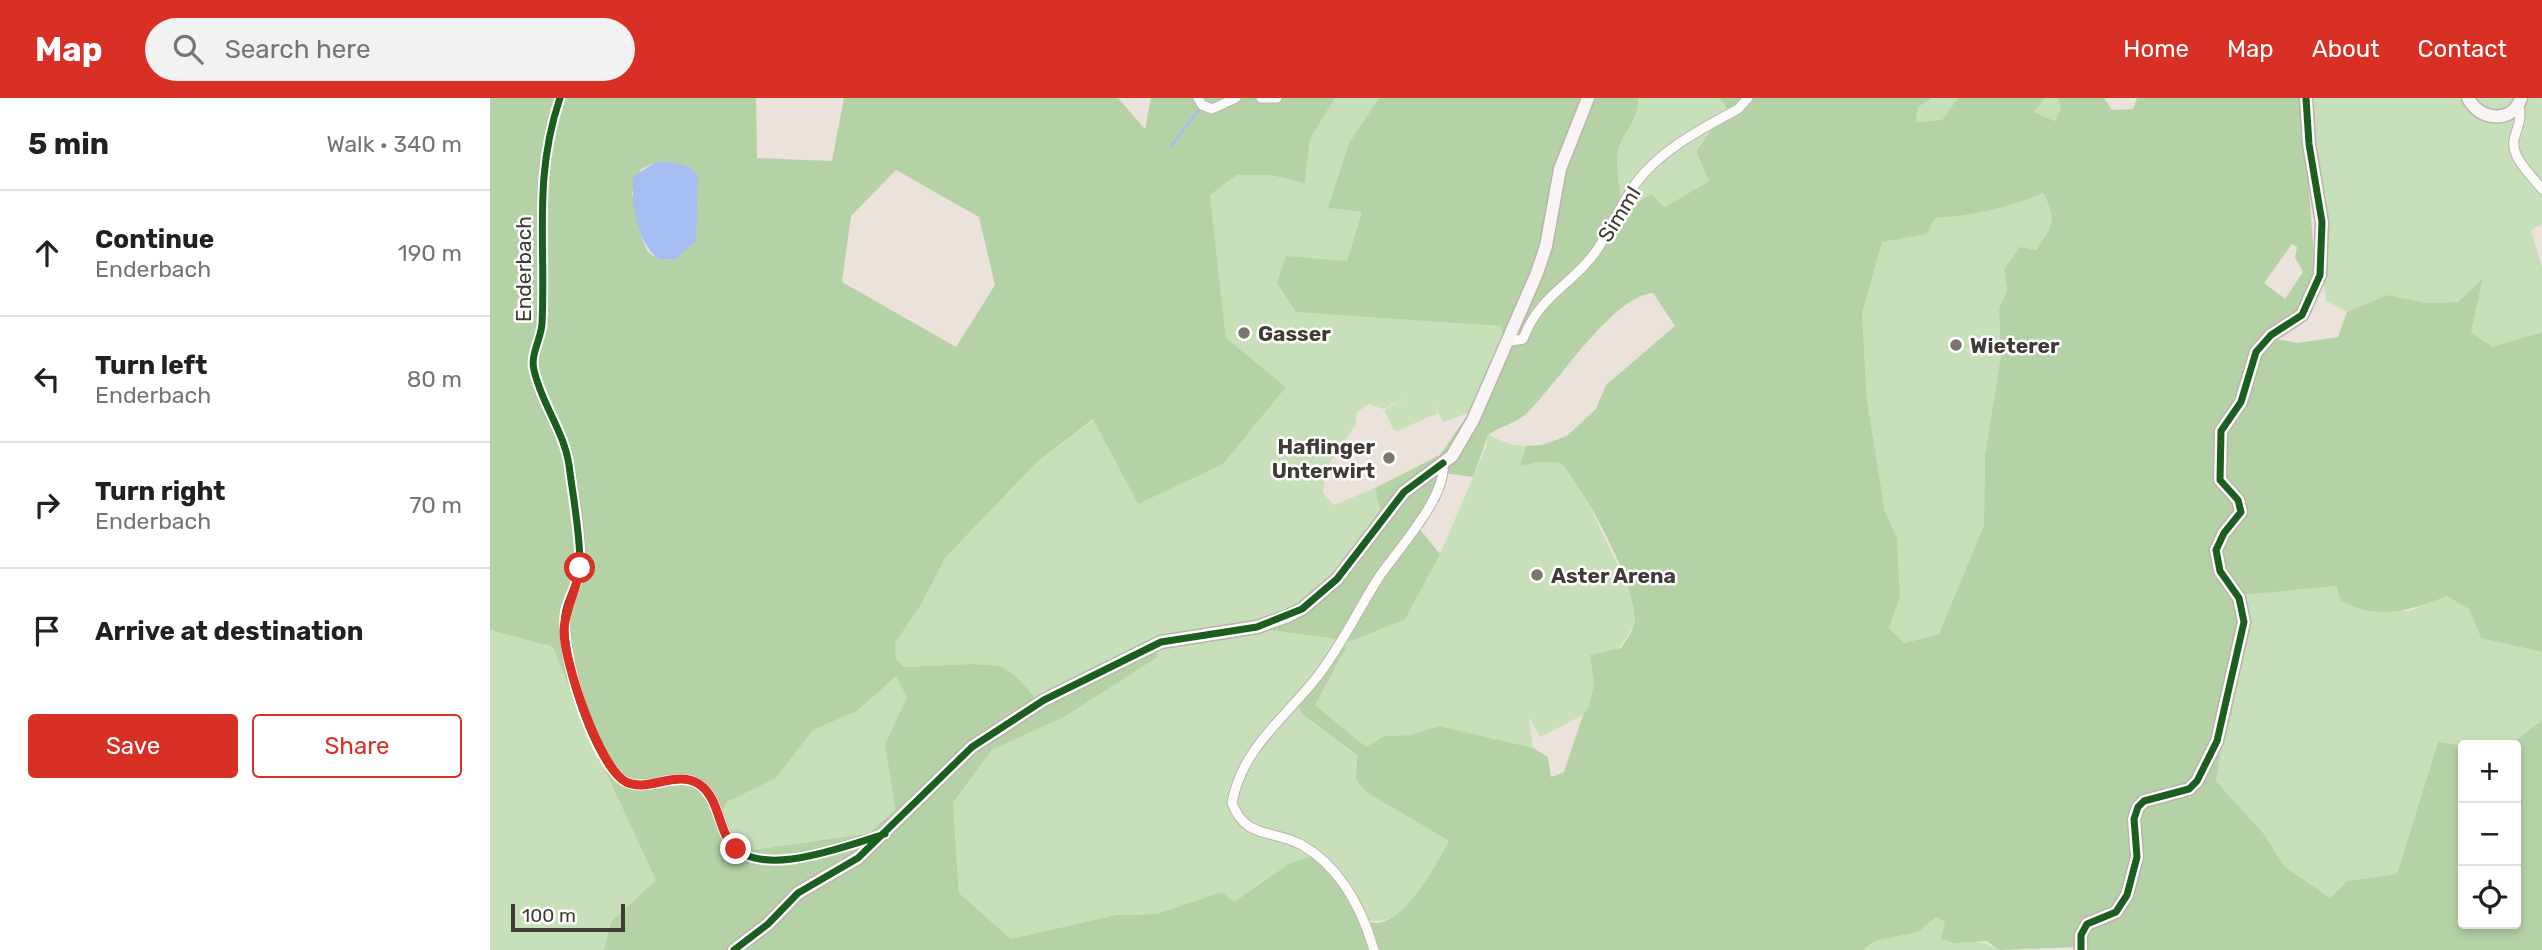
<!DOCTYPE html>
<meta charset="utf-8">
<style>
:root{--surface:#fff;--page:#f2f2f2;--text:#202124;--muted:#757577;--line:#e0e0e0;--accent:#d93025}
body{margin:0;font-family:Rubik,sans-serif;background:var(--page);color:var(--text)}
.controls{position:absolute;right:21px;bottom:21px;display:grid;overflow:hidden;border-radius:7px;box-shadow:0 4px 10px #0003}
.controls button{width:63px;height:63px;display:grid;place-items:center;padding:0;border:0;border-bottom:2px solid var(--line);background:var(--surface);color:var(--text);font:35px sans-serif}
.scale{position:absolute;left:21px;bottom:18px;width:114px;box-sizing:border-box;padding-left:7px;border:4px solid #413b36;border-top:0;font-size:19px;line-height:24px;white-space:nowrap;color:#413b36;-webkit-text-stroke:5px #fff;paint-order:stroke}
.stop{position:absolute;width:21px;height:21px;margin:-16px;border:5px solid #d93025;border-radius:50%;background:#fff}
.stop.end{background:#d93025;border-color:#fff;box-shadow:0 2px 7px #0008}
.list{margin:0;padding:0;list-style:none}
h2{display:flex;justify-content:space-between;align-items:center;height:91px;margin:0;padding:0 28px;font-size:30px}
h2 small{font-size:23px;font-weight:400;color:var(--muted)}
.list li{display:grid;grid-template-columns:46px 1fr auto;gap:21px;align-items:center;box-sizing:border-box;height:126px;padding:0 28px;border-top:2px solid var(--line)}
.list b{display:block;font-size:26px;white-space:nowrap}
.list p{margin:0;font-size:23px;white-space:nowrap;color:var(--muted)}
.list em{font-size:23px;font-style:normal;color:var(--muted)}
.actions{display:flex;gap:14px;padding:21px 28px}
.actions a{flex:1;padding:16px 0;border:2px solid var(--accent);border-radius:7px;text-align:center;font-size:24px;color:var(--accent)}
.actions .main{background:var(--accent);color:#fff}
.icon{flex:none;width:38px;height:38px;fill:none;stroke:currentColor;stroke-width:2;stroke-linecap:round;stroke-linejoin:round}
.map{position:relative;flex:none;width:2052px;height:852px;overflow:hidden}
header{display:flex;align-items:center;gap:42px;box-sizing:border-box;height:98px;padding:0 35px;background:var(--accent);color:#fff}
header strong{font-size:33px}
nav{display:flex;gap:38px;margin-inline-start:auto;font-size:24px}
.search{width:490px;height:63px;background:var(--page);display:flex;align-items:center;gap:18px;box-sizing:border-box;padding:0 24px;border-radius:38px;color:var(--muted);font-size:26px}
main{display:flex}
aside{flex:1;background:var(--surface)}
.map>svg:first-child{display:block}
.green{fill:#c8e0ba}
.forest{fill:#b5d2a6;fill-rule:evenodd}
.water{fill:#a6bdf1}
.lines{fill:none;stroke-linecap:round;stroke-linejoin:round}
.stream{stroke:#a6bdf1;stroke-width:2.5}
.street-casing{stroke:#bab3ad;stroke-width:11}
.secondary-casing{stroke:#bab3ad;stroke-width:15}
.street{stroke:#fcfbfa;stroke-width:9}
.secondary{stroke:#f9f5f4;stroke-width:12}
.cycleway-casing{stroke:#fff;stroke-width:11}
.cycleway{stroke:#1b5e20;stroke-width:7}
.route{stroke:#d93025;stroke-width:9}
.poi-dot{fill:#7c7570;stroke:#fff;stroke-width:2.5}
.labels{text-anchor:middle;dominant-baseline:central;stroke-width:5;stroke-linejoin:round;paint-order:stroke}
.street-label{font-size:21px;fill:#413b36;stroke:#fff}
.poi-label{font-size:21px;font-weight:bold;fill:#413b36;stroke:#fff;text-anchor:start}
</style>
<header>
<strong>Map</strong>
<div class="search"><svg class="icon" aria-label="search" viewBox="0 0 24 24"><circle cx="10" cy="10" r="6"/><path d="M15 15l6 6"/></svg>Search here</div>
<nav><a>Home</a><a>Map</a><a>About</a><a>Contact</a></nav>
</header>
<main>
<aside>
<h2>5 min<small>Walk · 340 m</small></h2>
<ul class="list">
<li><svg class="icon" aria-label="ahead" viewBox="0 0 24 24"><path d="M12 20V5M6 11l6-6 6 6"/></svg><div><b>Continue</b><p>Enderbach</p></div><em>190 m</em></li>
<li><svg class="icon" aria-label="left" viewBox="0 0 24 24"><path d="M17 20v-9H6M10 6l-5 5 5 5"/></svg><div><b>Turn left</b><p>Enderbach</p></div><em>80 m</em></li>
<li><svg class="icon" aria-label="right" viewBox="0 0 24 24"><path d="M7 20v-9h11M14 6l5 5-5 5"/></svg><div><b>Turn right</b><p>Enderbach</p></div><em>70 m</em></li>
<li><svg class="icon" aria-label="arrive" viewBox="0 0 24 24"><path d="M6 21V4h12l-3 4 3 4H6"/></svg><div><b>Arrive at destination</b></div></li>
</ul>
<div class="actions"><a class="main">Save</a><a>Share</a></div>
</aside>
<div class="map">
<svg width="2052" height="852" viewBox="0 0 2052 852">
<rect width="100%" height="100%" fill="#ebe2db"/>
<!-- green -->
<path class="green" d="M845 0H889L859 45 839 110 873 114 857 163 1011 228 1013 237 979 315 953 324 944 305 948 315 907 333 903 331 894 312 918 299 893 311 879 306 867 314 865 328 836 370 833 395 844 407 885 390 890 411 885 422 950 456 996 349 998 337 1022 347 1036 348 1030 368 1051 364 1071 365 1089 387 1143 498 1144 528 1104 586 1099 608 1093 617 1050 639 1039 619 1043 650 949 628 920 637 894 638 877 650 825 607 856 550 809 609 812 616 867 657 866 682 876 694 959 743C943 772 913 842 869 818 844 805 822 782 800 765L744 804 732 794 666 816 626 817 521 841 469 795 463 706 502 652 574 619 668 559 667 555 553 609 526 578 510 568 483 566 414 569 406 561 405 545 432 505 455 460 547 364 604 321 648 405 796 289 736 240 720 97 747 77H780L815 85 820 41Z
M1148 0H1230L1237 11 1206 53 1219 83 1175 109 1134 112C1129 99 1124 58 1130 46 1138 29 1149 19 1148 0Z
M1442 0H1468L1452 22 1426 24 1427 9Z
M1555 0H1568L1571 11 1566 23 1544 14Z
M1812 0H2052V126L2041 132 2052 170V234L2002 249 1981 234 1993 181 1968 204 1937 205 1897 197 1857 214 1836 203Z
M1553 95C1576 137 1547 152 1514 171L1517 192 1509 211 1511 257 1495 356 1494 427 1449 536 1413 545 1399 530 1410 499 1407 440 1395 414 1377 302 1372 216 1392 143 1437 136 1445 120C1485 117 1516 111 1553 95Z
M1847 488 1917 514 1957 498 1979 510 1991 540 2052 554V622L2026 642 1963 649 1948 644 1907 776 1857 783 1840 800 1794 768 1774 736 1726 683 1751 497Z
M0 532 63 549 100 640 167 783 121 824 114 852H0Z
M406 577 417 599 395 646 405 712 379 735 257 753 247 748 231 716 237 704 286 680 323 632 367 613Z
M1446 819 1455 824 1452 841C1472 847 1491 839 1509 852H1373L1385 843 1428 834Z"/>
<!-- forest -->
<path class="forest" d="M0 0H266L267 60 342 63 354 0H628L655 31 661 0H845L820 41 815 85 780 77H747L720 97 736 240 796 289 733 366 648 406 603 321 547 364 455 460 432 505 405 545 406 561 414 569 483 566 510 568 526 578 553 609 667 554 668 559 574 619 502 652 463 705 469 795 521 841 626 817 666 816 732 794 744 804 800 765 820 759C827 765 836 770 842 776 853 787 856 807 868 818 905 849 946 766 959 743L876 694 866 682 867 657 812 616 809 609 852 547 856 550 825 607 876 649 894 638 920 637 949 628 1043 650 1058 659 1061 679 1074 674 1093 617 1099 608 1104 586 1100 557 1131 550C1135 543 1143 534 1144 527 1150 491 1095 393 1071 365L1051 364 1030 368 1036 348 1052 347 1077 338 1106 311 1116 287 1185 228 1163 195C1123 197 1066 288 1036 316 1026 325 1009 329 998 337L983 379 954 375 928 429 950 456 915 521 861 543 772 531 840 491 890 411 885 390 950 357 979 315 1013 237 1011 228 806 214 787 185 796 158 857 163 872 114 838 110 859 45 889 0H1148C1149 19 1138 29 1130 46 1124 58 1129 99 1135 112L1161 96 1175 109 1219 83 1206 53 1237 11 1230 0H1442L1428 9 1426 24 1452 22 1468 0H1555L1544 14 1565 23 1571 11 1568 0H1614L1622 12 1643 11 1647 0H1812L1827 198 1811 224 1785 241 1808 245 1848 239 1857 214 1897 197 1937 205 1968 204 1993 180 1981 234 2002 249 2052 234V554L1991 540 1979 511 1957 498C1921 513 1885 523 1850 502L1847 488 1752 497 1755 509 1726 683 1774 736 1794 768 1840 800 1857 783 1907 776 1948 644 1973 648V826H2026V647H1978L2026 642 2052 622V852H1589L1588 849 1509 852 1497 843 1465 845 1451 841 1455 824 1446 819 1428 834 1385 843 1373 852H890L880 823 877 822 872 829 878 852H114L121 824 166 782 100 640 63 549 0 532ZM167 64C183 65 199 64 208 79L186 161 170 162 158 154 152 141 142 94 151 71ZM406 72 489 119 505 187 466 249 352 184 361 118ZM1553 95C1567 121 1563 129 1546 152L1530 149 1514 171 1517 192 1509 211 1511 257 1495 357 1494 427 1449 536 1414 545 1399 530 1410 499 1407 440 1395 414 1377 302 1372 216 1392 144 1437 136 1445 120C1485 117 1516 111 1553 95ZM1802 146 1807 149 1805 159 1813 174 1795 201 1774 185ZM406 578 417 599 395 646 405 712 379 735 257 753 247 748 231 716 237 704 286 680 323 632 367 613Z"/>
<!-- water -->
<path class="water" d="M166 64C183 64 199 64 208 79L206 143 186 161 170 162C147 146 140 105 144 78Z"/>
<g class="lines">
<!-- stream -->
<path class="stream" d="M681 48 711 9"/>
<defs>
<path id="street" d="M70 0C43 78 55 146 52 225 51 240 41 256 44 271 49 304 73 332 79 365 84 398 92 437 90 470 89 486 77 499 75 515 71 553 101 657 132 681 153 698 185 671 209 686 226 697 229 723 238 741 261 786 355 747 391 737
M708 0 712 7 722 11 746 0
M771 0H787
M2029 8C2032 22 2027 29 2024 42 2021 60 2042 78 2052 91
M1016 244 1033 241C1049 198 1080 188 1104 156 1119 136 1128 112 1142 91 1166 54 1211 31 1248 11L1258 0
M884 852C872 811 850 769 812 747 783 731 756 742 742 705 752 650 795 620 827 579 851 548 868 512 889 479 908 451 957 399 953 365"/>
<path id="secondary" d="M1978 0C1989 23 2023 26 2031 0
M244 852 278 826 308 795 368 760 482 649 554 602 671 544 767 529 798 518 812 511 847 481 914 394 962 358 983 322 1047 175 1056 148 1070 71 1098 0
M1591 852V837L1597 826 1626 814 1637 797 1647 759 1644 721 1648 709 1654 703 1699 691 1707 683 1727 643 1754 524 1749 500 1730 473 1726 452 1734 435 1751 414 1748 402 1730 382 1731 333 1751 304 1766 254 1781 237 1812 217 1830 177 1832 124 1819 46 1816 0"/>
</defs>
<!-- street casing -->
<use href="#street" class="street-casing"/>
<!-- secondary casing -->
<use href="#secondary" class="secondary-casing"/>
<!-- street -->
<use href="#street" class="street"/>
<!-- secondary -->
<use href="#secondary" class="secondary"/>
<defs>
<path id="cycleway" d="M70 0C43 80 56 145 52 226 51 241 40 257 44 272 51 305 74 333 79 367 83 399 90 434 90 467 90 485 77 499 75 517 71 557 100 653 130 680 152 700 187 669 211 688 228 702 228 727 240 744 267 784 358 747 395 736
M244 852 278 826 308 795 368 760 482 649 554 602 671 544 767 529 812 511 847 481 914 394 953 365
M1591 852V837L1597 826 1626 814 1637 797 1647 759 1644 721 1648 709 1654 703 1699 691 1707 683 1727 643 1754 524 1749 500 1730 473 1726 452 1734 435 1751 414 1748 402 1730 382 1731 333 1751 304 1766 254 1781 237 1812 217 1830 177 1832 124 1819 46 1816 0"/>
</defs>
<!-- cycleway casing -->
<use href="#cycleway" class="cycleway-casing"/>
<!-- cycleway -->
<use href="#cycleway" class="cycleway"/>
</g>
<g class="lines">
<!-- route -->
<path class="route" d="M90 470C87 492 75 509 74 532 73 561 109 670 136 684 158 695 186 671 209 686 231 701 227 734 246 751"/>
</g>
<!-- markers -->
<g class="poi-dot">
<circle cx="754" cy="235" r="7"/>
<circle cx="1466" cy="247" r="7"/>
<circle cx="899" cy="360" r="7"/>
<circle cx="1047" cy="477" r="7"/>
</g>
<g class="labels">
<!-- street labels -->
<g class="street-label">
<text transform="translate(1129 116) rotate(-58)">Simml</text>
<text transform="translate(33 171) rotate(-90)">Enderbach</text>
</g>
<!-- poi labels -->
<g class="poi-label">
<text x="768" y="235">Gasser</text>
<text x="1480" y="247">Wieterer</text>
<text x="885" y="348" text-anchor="end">Haflinger<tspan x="885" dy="24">Unterwirt</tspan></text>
<text x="1061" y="477">Aster Arena</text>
</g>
</g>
</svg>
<div class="controls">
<button>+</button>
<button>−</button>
<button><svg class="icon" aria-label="locate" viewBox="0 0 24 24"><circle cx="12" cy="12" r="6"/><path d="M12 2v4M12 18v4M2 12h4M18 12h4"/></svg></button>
</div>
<div class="scale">100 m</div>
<div class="stop" style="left:90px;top:470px"></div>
<div class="stop end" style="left:246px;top:751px"></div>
</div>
</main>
